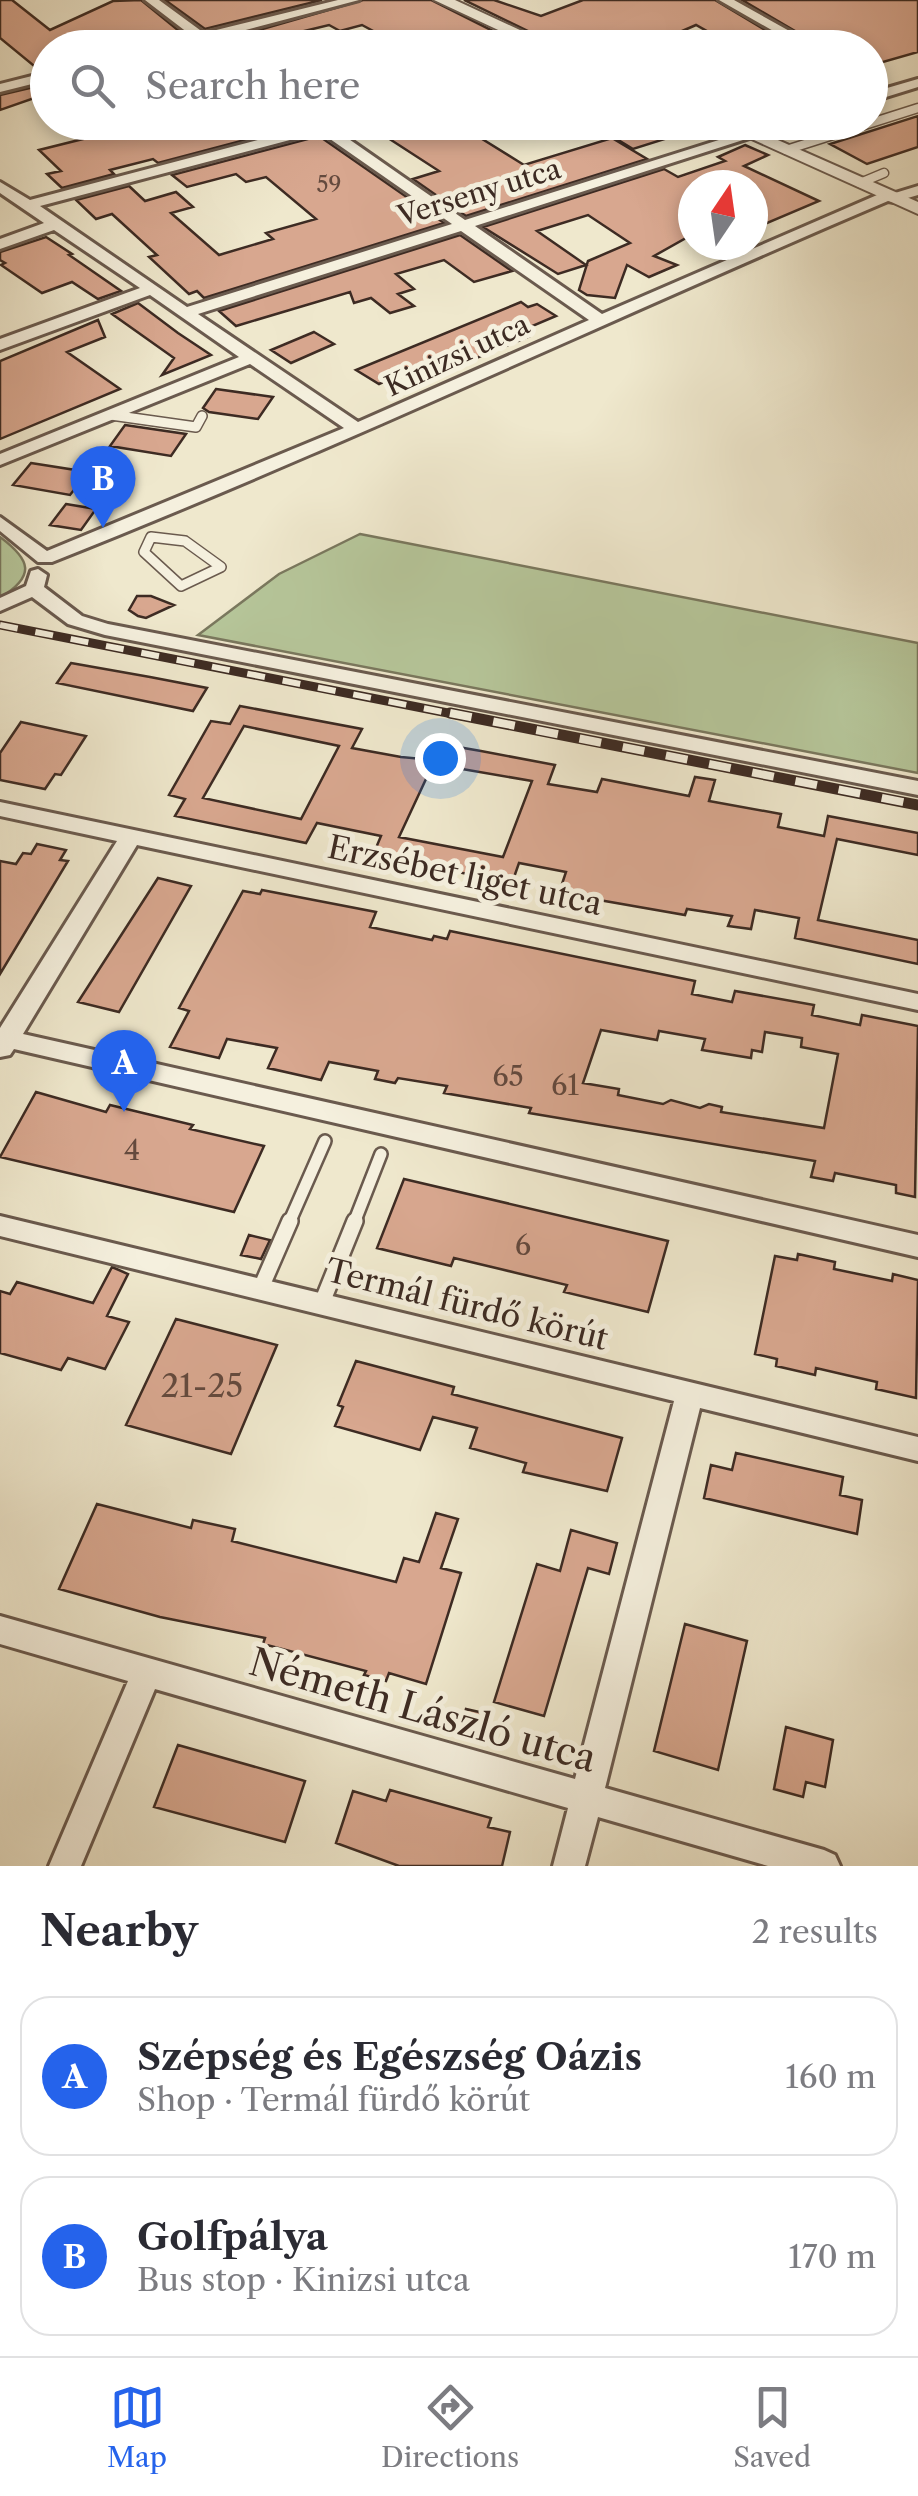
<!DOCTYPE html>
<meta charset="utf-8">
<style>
:root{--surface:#fff;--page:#f2f2f3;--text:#2b2b33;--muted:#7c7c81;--line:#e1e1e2;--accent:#2563eb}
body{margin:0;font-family:"Libre Caslon Text",serif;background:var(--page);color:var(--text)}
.compass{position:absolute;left:678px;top:170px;width:90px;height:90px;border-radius:50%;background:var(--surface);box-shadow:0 5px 15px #0003;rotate:13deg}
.you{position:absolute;left:440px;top:758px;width:35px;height:35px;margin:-25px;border:8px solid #fff;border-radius:50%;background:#1a73e8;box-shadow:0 0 0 15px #1a73e833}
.badge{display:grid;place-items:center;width:65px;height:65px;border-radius:50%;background:var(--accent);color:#fff;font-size:32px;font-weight:700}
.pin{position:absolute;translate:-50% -82px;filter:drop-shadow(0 2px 5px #0008)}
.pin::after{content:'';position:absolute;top:52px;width:35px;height:30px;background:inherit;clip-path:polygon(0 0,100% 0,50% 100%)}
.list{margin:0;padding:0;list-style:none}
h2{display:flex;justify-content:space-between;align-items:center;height:130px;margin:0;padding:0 40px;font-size:42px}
h2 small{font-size:32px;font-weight:400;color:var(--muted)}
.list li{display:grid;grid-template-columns:65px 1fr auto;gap:30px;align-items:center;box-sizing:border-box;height:160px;margin:0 20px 20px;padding:0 20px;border:2px solid var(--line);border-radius:30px}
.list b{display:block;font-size:38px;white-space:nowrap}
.list p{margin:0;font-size:32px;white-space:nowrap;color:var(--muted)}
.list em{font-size:32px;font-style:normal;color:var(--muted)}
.icon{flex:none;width:55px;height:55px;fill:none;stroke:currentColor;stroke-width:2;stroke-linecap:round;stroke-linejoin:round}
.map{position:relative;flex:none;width:918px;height:1866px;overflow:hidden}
.search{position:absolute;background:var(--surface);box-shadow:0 5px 15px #0003;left:30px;right:30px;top:30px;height:110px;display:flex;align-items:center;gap:25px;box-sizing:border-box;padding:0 35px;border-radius:55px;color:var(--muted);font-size:38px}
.sheet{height:490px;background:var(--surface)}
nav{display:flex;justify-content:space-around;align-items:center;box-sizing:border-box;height:140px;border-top:2px solid var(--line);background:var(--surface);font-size:28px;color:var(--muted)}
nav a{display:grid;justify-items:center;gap:5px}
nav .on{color:var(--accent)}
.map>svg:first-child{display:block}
.green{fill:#b6c69a;stroke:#7a785e;stroke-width:2.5}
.building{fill:#d8a78f;stroke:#3d2b23;stroke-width:2.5;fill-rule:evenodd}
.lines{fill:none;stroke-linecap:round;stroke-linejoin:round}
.service-far3-casing{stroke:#6a5a4e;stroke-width:11}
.service-far2-casing{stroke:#6a5a4e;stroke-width:12}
.service-far1-casing{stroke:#6a5a4e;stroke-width:16}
.service-casing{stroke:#6a5a4e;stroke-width:20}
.minor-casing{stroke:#6a5a4e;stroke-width:6}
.tertiary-casing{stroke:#6a5a4e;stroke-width:4}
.service-far3{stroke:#f5f0de;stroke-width:8}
.service-far2{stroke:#f5f0de;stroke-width:9}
.service-far1{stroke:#f5f0de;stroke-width:11}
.service{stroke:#f5f0de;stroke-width:15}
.minor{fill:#f5f0de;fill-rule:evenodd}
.tertiary{fill:#f5f0de;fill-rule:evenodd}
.rail-far1-casing{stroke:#3d2b23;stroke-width:9}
.rail-casing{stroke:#3d2b23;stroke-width:11}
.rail-far1{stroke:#f5f0de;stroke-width:6;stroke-dasharray:18;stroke-linecap:butt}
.rail{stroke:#f5f0de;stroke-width:8;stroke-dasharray:22;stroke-linecap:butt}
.labels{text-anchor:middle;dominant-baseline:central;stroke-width:10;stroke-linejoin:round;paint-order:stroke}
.far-number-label{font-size:22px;fill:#644a3e}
.far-street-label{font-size:28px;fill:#3d2b23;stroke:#f5f0de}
.number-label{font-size:28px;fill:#644a3e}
.street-label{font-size:32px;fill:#3d2b23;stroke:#f5f0de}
.near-number-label{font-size:32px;fill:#644a3e}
.near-street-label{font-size:38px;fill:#3d2b23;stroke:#f5f0de}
</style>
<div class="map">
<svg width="918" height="1866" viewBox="0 0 918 1866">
<rect width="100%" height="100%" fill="#efe8cd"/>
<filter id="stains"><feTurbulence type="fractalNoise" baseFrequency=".002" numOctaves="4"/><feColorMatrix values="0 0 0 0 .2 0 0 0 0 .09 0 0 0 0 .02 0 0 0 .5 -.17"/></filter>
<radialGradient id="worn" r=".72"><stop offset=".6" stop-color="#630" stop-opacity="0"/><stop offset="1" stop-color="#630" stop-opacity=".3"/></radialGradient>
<!-- green -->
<path class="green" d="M360 534 918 643V773L198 635 279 574Z
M0 537C31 560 36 576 0 598Z"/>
<!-- building -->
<path class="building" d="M0 0H12L50 30 113 1 141 0 184 35 152 48H48V68L39 70 0 38Z
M165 0H322L205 29Z
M363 0H431L527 48H405L362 25 340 31 329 25 234 48H217V42Z
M464 0H494L541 16 583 0H715L795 48H737L696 25 643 48H563Z
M742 0H918V52L876 64 870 62V48H824Z
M34 87 43 95 0 110V95Z
M918 116V147L867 164 830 144Z
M247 122 305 124 158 163 153 159 110 170 114 174 62 188 47 174 61 171 39 150 111 132 129 130 139 138 196 124 207 133Z
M589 122H702L703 127 633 149Z
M458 124 524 165 612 138 647 159 466 216 413 179 439 171 388 138 419 129 426 134Z
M319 136 444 223 204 298 197 291 189 294 149 257 157 255 112 214 96 219 76 200 129 186 145 201 176 192 193 207 171 213 219 255 273 239 266 233 316 219 266 177 246 182 236 174 187 187 172 175Z
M745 145 768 155 744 166 819 201 753 229V185H693V234L654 256 677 265 649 277 627 265 615 298 587 295 579 290 588 261 630 243 588 215 537 231 586 265 558 274 483 227 664 169 678 177 725 161 718 157Z
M460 235 512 271 474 282 444 260 396 274 414 289 398 294 414 306 390 313 371 298 354 303 350 292 236 326 219 311Z
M46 237 72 254 69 255 121 291 98 299 72 282 42 293 1 265 5 263 0 260V252Z
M521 302 528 307 537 304 556 316 518 332 528 337 449 369 434 359 379 384 356 370Z
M138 303 178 333 211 355 162 375 174 358 112 314Z
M98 320 105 337 67 352 120 389 0 439V361Z
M314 332 334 344 291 363 271 350Z
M216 389 273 397 258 419 209 412 203 408Z
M125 425 186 434 171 456 110 446Z
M31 463 88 472 70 495 13 485Z
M66 504 96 509 81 530 50 525Z
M137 596H151L174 605 146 618 138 616 129 610Z
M71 663 150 677 207 688 193 711 57 683Z
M240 706 362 729 352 748 401 757 422 759 429 742 481 751 555 765 548 784 597 792 602 779 689 796 695 777 715 780 709 801 781 814 778 827 824 836 828 816 918 833V855L837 839 818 920 918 940V964L795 938 799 918 755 910 751 929 728 926 732 916 687 909 685 915 559 893 566 872 519 863 512 883 373 855 381 836 317 823 306 843 175 816 185 799 169 795 211 721 230 724ZM244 726 339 746 301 819 203 798ZM433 764 532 781 503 857 399 837Z
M21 722 86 736 61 775 55 774 45 789 0 780V753Z
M37 844 66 850 60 860 68 861 0 974V861L16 864 23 853 31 854Z
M158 878 191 886 119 1012 78 1002Z
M262 890 376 912 370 927 432 940 434 936 447 939 450 931 695 981 692 994 732 1002 735 991 814 1005 812 1015 860 1025 862 1015 918 1026 915 1197 896 1193V1185L835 1173 833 1181 811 1177 815 1161 529 1113 531 1108 444 1093 447 1086 398 1078 395 1083 375 1079 378 1071 329 1062 321 1080 268 1068 277 1048 227 1039 219 1058 170 1047 189 1011 179 1008 243 891 260 894ZM601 1030 657 1040 659 1031 705 1039 702 1050 751 1058 752 1050 762 1052 765 1032 802 1038 801 1047 838 1054 824 1128 721 1112 722 1107 709 1104 700 1108 671 1100 663 1104 618 1095 619 1089 583 1083Z
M36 1092 106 1112 110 1105 143 1113 193 1125 190 1129 264 1146 234 1212 0 1157Z
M404 1179 668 1241 648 1312 564 1292 567 1285 454 1258 451 1266 377 1248Z
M249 1235 270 1240 261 1259 241 1255Z
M798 1254 835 1262 834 1269 892 1281 893 1274 918 1280 916 1398 876 1389 877 1382 846 1375 816 1368 815 1375 776 1366 777 1359 755 1354 775 1256 797 1260Z
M112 1267 128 1274 107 1316 129 1322 105 1369 68 1358 61 1370 0 1353V1291L10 1294 17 1282 93 1303Z
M176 1319 277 1345 231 1454 126 1425Z
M356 1361 454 1387 452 1394 622 1438 607 1491 523 1472 526 1463 470 1448 477 1428 433 1417 420 1450 335 1426 343 1407 338 1405Z
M736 1453 843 1477 840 1495 862 1500 857 1534 704 1498 711 1465 732 1470Z
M97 1504 191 1528 193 1520 235 1529 232 1541 396 1582 404 1558 419 1562 436 1513 458 1519 441 1568 461 1573 426 1684 389 1673 386 1681 364 1675 366 1671 263 1644 265 1638 160 1617 59 1589Z
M571 1530 617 1543 609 1574 588 1568 544 1716 494 1702 537 1564 560 1571Z
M685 1624 747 1641 718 1770 654 1751Z
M466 1709 488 1714 483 1734 461 1729Z
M786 1727 833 1740 825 1787 806 1782 803 1797 774 1789Z
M178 1745 305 1781 285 1842 154 1807Z
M390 1790 491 1818 488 1827 510 1832 502 1866H399L336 1843 353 1791 386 1801Z"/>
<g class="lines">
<defs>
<path id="service-far3" d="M786 150 918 108
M860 183 884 173"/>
<path id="service-far2" d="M111 415 196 427 202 416
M151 537 185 541 221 567 181 586 144 552Z"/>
<path id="service-far1" d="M289 1223 325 1141
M354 1223 381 1154"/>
<path id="service" d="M260 1290 290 1221
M321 1305 355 1221"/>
<path id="minor" d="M145 0H159L204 33 338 0H359L212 39 214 46 200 42 155 48 192 36Z
M719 0H734L820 48H803Z
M48 72V80L0 92V84Z
M918 79V87L870 102V93Z
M308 122H335L333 128 465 220 776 122H799L475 226 602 314 884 192 895 193 918 186V195L894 202 888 201C608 320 335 450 52 562H38L0 531V517L47 551 344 428 250 364 0 465V454L239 357 150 295 0 350V339L140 288 54 230 0 249V239L44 223 0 193V182L30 200 311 126ZM320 132 452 224 187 307 40 206ZM461 231 589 320 358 422 198 314Z
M38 569 47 575 44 587 82 616 108 624 918 781V795L105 635 68 624 32 597 0 611V598L26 586 31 571Z
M0 802 918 994V1010L137 845 23 1034 918 1235V1257L14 1049 10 1055 0 1057V1028L117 841 0 816Z
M0 1216 918 1437V1461L700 1408 605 1788 824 1850 835 1855 840 1866H768L598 1817 585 1866H553L568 1808 155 1689 81 1866H49L128 1681 0 1644V1616L575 1779 674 1401 0 1236Z"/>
<path id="tertiary" d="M434 0H455L559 48H537Z
M714 122H737L918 202V214Z"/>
</defs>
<!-- service-far3 casing -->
<use href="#service-far3" class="service-far3-casing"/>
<!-- service-far2 casing -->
<use href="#service-far2" class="service-far2-casing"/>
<!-- service-far1 casing -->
<use href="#service-far1" class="service-far1-casing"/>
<!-- service casing -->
<use href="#service" class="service-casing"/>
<!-- minor casing -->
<use href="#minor" class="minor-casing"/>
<!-- tertiary casing -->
<use href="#tertiary" class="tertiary-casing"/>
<!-- service-far3 -->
<use href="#service-far3" class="service-far3"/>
<!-- service-far2 -->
<use href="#service-far2" class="service-far2"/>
<!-- service-far1 -->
<use href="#service-far1" class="service-far1"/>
<!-- service -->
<use href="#service" class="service"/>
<!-- minor -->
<use href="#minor" class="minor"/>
<!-- tertiary -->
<use href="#tertiary" class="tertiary"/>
<defs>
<path id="rail-far1" d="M0 625 463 716"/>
<path id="rail" d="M450 713 918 805"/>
</defs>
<!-- rail-far1 casing -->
<use href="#rail-far1" class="rail-far1-casing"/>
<!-- rail casing -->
<use href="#rail" class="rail-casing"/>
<!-- rail-far1 -->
<use href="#rail-far1" class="rail-far1"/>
<!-- rail -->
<use href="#rail" class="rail"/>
</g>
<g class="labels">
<!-- far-number labels -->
<g class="far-number-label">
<text x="329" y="184">59</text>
</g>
<!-- far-street labels -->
<g class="far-street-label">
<text transform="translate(479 192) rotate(-17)">Verseny utca</text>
<text transform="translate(457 355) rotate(-25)">Kinizsi utca</text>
</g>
<!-- number labels -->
<g class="number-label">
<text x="508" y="1076">65</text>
<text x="565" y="1085">61</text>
<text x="132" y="1150">4</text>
<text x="523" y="1245">6</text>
</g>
<!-- street labels -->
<g class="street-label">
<text transform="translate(465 875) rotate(12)">Erzsébet liget utca</text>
<text transform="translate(467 1304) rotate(14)">Termál fürdő körút</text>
</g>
<!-- near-number labels -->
<g class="near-number-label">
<text x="202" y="1385">21-25</text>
</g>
<!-- near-street labels -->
<g class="near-street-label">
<text transform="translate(423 1710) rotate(16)">Németh László utca</text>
</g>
</g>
<rect width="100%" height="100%" filter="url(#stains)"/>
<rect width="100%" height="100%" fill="url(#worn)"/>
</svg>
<svg class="compass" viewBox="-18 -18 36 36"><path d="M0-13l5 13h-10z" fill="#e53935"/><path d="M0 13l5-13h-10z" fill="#7c7c81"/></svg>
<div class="you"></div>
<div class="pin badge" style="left:124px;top:1112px">A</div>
<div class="pin badge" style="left:103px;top:528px">B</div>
<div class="search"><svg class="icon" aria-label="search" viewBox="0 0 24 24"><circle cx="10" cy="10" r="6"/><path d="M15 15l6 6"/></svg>Search here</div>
</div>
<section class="sheet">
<h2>Nearby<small>2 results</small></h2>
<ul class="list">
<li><span class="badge">A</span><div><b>Szépség és Egészség Oázis</b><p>Shop · Termál fürdő körút</p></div><em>160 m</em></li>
<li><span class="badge">B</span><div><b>Golfpálya</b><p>Bus stop · Kinizsi utca</p></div><em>170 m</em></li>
</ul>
</section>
<nav>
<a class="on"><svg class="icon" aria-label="map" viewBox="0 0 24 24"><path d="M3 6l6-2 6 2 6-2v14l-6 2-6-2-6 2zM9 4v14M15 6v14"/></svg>Map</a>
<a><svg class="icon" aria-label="directions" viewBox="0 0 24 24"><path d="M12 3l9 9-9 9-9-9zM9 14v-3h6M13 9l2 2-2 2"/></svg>Directions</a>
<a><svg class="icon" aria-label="saved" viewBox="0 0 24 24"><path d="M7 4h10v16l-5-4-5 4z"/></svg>Saved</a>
</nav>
